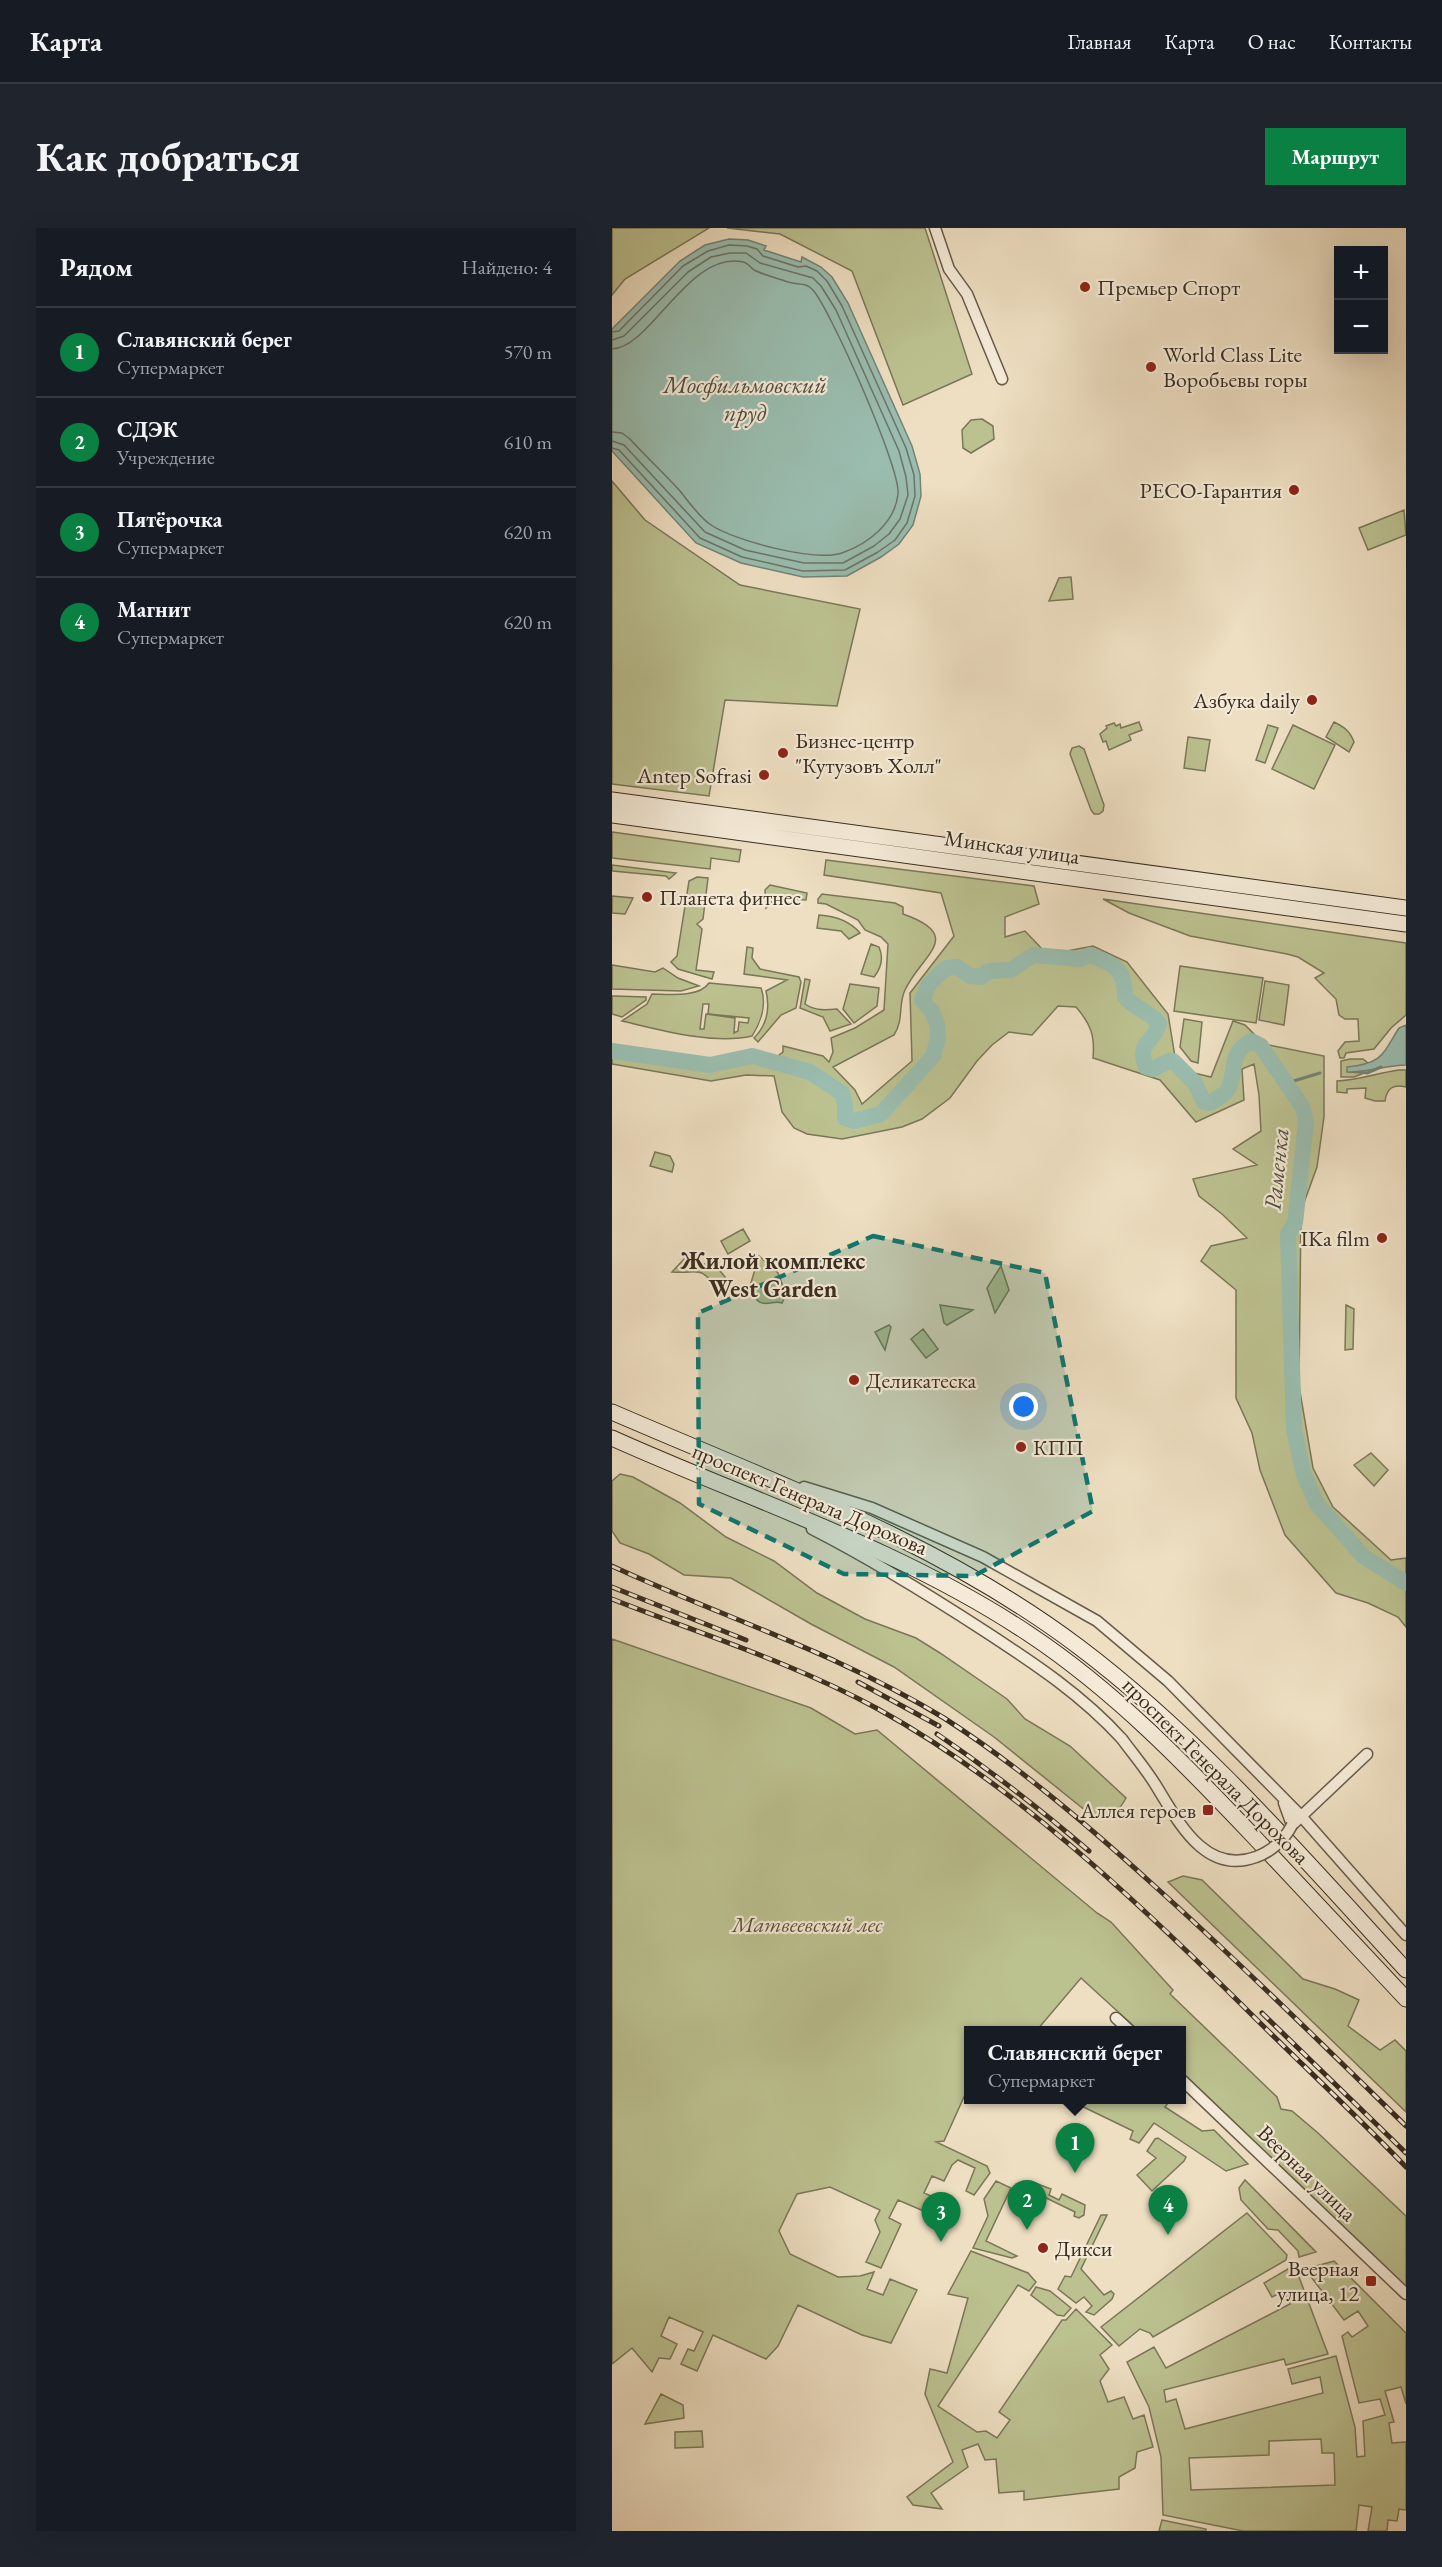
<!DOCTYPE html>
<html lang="ru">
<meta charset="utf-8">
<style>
:root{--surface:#171b24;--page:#20242c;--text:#f1f3f6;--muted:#9ea1a6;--line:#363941;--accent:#0b8043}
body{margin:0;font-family:"EB Garamond",serif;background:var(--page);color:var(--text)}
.controls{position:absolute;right:18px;top:18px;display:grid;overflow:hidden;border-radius:0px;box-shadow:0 6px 24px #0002}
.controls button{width:54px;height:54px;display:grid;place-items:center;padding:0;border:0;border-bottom:2px solid var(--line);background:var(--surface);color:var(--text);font:30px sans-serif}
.you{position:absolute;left:412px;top:1179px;width:21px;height:21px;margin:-15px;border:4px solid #fff;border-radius:50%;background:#1a73e8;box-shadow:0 0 0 9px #1a73e833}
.badge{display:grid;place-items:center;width:39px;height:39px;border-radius:50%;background:var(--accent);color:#fff;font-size:20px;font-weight:700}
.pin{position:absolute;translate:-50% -50px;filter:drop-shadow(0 2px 3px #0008)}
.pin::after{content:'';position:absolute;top:32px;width:21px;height:18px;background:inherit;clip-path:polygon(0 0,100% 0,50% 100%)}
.popup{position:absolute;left:352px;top:1798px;width:222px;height:78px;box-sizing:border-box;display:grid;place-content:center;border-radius:0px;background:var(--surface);filter:drop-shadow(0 2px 4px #0005);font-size:20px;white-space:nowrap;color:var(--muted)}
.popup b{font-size:22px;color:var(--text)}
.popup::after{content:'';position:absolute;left:50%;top:100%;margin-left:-12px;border:12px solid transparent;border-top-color:var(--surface)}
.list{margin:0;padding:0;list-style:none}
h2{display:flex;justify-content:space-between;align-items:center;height:78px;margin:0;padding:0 24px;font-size:26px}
h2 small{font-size:20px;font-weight:400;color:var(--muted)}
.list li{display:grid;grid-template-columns:39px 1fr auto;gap:18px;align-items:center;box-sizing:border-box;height:90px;padding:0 24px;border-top:2px solid var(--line)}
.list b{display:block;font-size:22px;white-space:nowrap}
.list p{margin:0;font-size:20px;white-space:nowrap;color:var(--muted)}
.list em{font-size:20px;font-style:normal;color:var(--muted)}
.map{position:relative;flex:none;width:794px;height:2303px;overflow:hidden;border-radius:0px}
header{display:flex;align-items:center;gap:36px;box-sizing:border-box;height:84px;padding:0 30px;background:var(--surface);border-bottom:2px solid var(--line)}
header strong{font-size:28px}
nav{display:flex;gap:33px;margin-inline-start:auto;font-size:21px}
.intro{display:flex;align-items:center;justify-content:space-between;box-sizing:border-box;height:144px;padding:0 36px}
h1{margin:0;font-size:42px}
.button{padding:15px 27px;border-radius:0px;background:var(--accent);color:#fff;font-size:21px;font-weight:700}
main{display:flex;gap:36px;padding:0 36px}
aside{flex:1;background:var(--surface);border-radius:0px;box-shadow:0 6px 24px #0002}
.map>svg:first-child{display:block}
.green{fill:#bcc190;stroke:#7a7758;stroke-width:1.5;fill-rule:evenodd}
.water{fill:#9abdaf;stroke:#738376;stroke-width:1.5}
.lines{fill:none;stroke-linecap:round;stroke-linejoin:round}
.shore{stroke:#6a7568;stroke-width:1.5}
.stream{stroke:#738376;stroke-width:3}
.river{stroke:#9abdaf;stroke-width:16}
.minor-casing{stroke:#665a48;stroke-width:13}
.secondary-casing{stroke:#392d20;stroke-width:17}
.minor{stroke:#f4ead7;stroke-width:10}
.secondary{stroke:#f4ead7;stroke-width:15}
.rail-casing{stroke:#392d20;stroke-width:5}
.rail{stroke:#f4ead7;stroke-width:3;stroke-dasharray:9;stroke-linecap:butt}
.minor-bridge-casing{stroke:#665a48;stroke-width:13;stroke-linecap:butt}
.minor-bridge{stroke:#f4ead7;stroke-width:10}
.marked{fill:#0f766e;fill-opacity:0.2;stroke:#0f766e;stroke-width:4.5;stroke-dasharray:12 8;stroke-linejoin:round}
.poi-dot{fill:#8f2418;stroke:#f4ead7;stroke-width:2}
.labels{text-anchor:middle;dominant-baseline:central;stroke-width:4.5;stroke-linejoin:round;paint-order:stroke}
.poi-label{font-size:22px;fill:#392d20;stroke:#f4ead7;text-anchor:start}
.street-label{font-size:22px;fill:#392d20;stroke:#f4ead7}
.park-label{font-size:22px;font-style:italic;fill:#5a523c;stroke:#f4ead7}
.water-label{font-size:24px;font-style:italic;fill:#515144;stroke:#f4ead7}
.neighbourhood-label{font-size:24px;font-weight:bold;fill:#392d20;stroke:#f4ead7}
</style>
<header>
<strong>Карта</strong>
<nav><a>Главная</a><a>Карта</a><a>О нас</a><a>Контакты</a></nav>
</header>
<div class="intro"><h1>Как добраться</h1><a class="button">Маршрут</a></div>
<main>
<aside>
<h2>Рядом<small>Найдено: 4</small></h2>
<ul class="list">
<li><span class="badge">1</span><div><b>Славянский берег</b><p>Супермаркет</p></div><em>570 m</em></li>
<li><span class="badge">2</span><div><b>СДЭК</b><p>Учреждение</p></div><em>610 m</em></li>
<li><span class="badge">3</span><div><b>Пятёрочка</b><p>Супермаркет</p></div><em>620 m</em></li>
<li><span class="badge">4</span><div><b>Магнит</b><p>Супермаркет</p></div><em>620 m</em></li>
</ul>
</aside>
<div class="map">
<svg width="794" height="2303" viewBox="0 0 794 2303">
<rect width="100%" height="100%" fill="#eedfc2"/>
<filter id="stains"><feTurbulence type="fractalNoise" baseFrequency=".00333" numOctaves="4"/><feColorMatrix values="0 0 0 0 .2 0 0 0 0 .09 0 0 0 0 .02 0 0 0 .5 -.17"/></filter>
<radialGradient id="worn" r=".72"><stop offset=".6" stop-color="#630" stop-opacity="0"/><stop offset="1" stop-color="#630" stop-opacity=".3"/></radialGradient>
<!-- green -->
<path class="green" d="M0 0H97L13 51 0 67Z
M115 0H313L360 146 291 177 240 43 168 6Z
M370 191 381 198 382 211 359 225 351 220 350 202 359 192Z
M0 253 33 292 128 357 248 381 225 478 113 472 97 568 0 556Z
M792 282 794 307 756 322 747 300Z
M459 349 461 371 437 373 447 350Z
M527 494 530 502 517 507 519 512 497 522 494 513 491 514 488 506 495 500 494 498 502 495 504 498 508 496 509 500Z
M722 494C732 499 738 503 742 514L737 524 714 509Z
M656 497 666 500 653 535 644 532Z
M681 497 723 517 702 561 660 541Z
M576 509 598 512 593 543 572 540Z
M467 518 472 521 492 577 491 583 487 586H482L479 582 458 526 460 520Z
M0 604 129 622 127 634 99 630 98 641 0 630Z
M214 632 422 658 427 676 393 689V709L413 703 432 723H455L481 718 515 734 556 786 565 841 599 849 621 793 633 797 652 816 712 828V889L705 939 689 983 687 1158 701 1240 721 1279 779 1332 794 1330V1399L786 1389 756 1375 724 1365 673 1307 648 1242 640 1205 624 1170V1062L589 1033 599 1018 635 1010 610 986 587 968 581 951 645 937 621 921 649 903 647 867 642 836 630 841 632 872 584 894 548 852 481 830C483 808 479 796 464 779L446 778 420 807 397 804 380 817 365 833 338 870 310 891 290 899 230 911 195 906 182 900 170 884 162 848 134 847 99 853 0 836V823L98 837 140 828 159 833 171 824V818L211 828 217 834 221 824 219 810 243 800 272 782 276 716 269 709 253 702 246 692 214 676 206 675V671L210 666 283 675 291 679V686C354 708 309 727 293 762 286 776 292 792 282 807L221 839 243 862 250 876 300 833 298 765 342 708 329 665 212 647Z
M0 637 64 645 57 651 54 648 0 643Z
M85 649 96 650 91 691 85 696 90 701 84 742 102 744 100 751 66 741 59 734 65 728 77 653Z
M158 657 195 665 194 672 164 670 154 680 153 662Z
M0 668 21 670 13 686 0 685Z
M491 671 794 715V787L779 800 762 821 734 825 732 830H728L726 823 733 814 747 813 746 791H733L727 787 724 771 703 750 712 745 686 729 675 726 578 708 517 685Z
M207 687C223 688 237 692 248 705L237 711 229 703 205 700Z
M259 716 267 719C272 730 269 740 262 749L249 746Z
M135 719 141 720 140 730 148 741 187 749 189 754 184 780 169 787 146 814 142 810C155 797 158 780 154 763L175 752 132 746Z
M0 737 43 744 51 740 66 750 87 758 69 763 0 761Z
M568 738 651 750 644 795 562 783Z
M193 751 198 752 193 776C203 783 214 782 225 781L239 796 218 803 211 789 188 780Z
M653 753 677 757 672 797 647 792Z
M97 755 149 760C155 776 149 794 140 808 102 817 48 802 10 793L35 776 40 766C56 766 87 770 97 755ZM91 776H97L96 786 137 790 136 795 127 794 126 803 122 805 123 790 94 786 92 801H88Z
M238 756 267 760 265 778 242 795 231 781Z
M0 768H1L34 769V772L10 789 0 786Z
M572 791 590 794 586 835 579 833 568 819Z
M738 831H751L756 835 736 844 752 845 742 849H729V833Z
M787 842H794V859C781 856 775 860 773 873H763L753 870 754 860 735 861V865L725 864V853C748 852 765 845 787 842Z
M43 924 58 928 62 936 60 944 38 938Z
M131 1001 138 1013 116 1026 109 1013Z
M147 1028 166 1045 174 1067 170 1075C157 1071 147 1086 138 1058Z
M72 1031 105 1039 113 1049 112 1061 107 1062C86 1036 89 1046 60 1044Z
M389 1038 397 1062 383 1085 375 1060Z
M328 1077 361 1082 335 1097 332 1095Z
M734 1077 742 1081 741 1121 733 1122Z
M277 1097 279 1099 273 1122 263 1104Z
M311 1101 326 1121 314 1130 299 1111Z
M759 1225 776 1242 762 1258 742 1237Z
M8 1246 21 1249 68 1275 114 1309 162 1333 205 1365 253 1391 304 1410 328 1425 395 1471 413 1491 458 1518 514 1570C506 1585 500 1588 484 1591L382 1509 282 1439 199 1396 119 1350 72 1347 37 1326 8 1315 0 1303V1253Z
M0 1411 199 1480 243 1506 265 1502 485 1685 499 1694 561 1762 558 1766 665 1869 669 1881 680 1883 706 1905 794 1988V2060L570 1846V1802H526L469 1750 425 1802H356V1860L332 1913 324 1914 375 1938 378 1945 362 1967 354 1963 363 1940 346 1932 340 1937 332 1953 320 1948 312 1965 321 1969 314 1984 286 1972 277 1990 289 1996 269 2040 254 2034 268 2004 263 1992 268 1982 218 1959 185 1966 167 2003 178 2026 226 2049 248 2048 262 2044 255 2061 271 2067 278 2051 305 2062 279 2115 250 2107 186 2077 166 2118 154 2131 101 2107 85 2143 69 2136 76 2121 82 2123 91 2104 57 2089 49 2108 65 2116 58 2131 47 2130 40 2144 20 2120 0 2136Z
M571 1648 590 1652 691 1751 723 1761 747 1772 736 1798 768 1822 783 1812 794 1823V1884L556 1654Z
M457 1872H558L553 1879 590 1903 602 1902 636 1936 614 1943 542 1895 527 1915 518 1911 521 1903Z
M546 1910 574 1929 572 1933 540 1963 525 1947 544 1930 535 1923 543 1911Z
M633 1952 704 2024 687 2029 686 2023 666 2002 656 2001 629 1972 627 1960Z
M384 1953 399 1960 374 2013 405 2028 400 2030 361 2020 376 1988 372 1971Z
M423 1955 439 1961 437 1967 447 1972 450 1966 473 1977 472 1987 467 1990 462 1988 463 1984 422 1964 418 1971 416 1970 415 1966Z
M635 1985 675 2027 674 2032 541 2109 538 2105 528 2101 507 2118 489 2099Z
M489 1987H495L469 2041 492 2067 499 2063 502 2066 500 2071 482 2087 474 2084 480 2078 472 2069 464 2075 446 2061 453 2048 459 2049Z
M359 2023 416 2045 424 2054 417 2063 406 2057 326 2178 365 2204 374 2203 385 2210 398 2192 387 2184 450 2092H454L464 2081 500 2117 488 2127 497 2141 488 2153 496 2174 512 2169 521 2191 532 2187 541 2219 525 2224 523 2240 507 2249V2261L412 2272V2263L387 2265 384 2231 373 2232 366 2216 350 2222 356 2239 319 2265 330 2281 301 2277 295 2269 341 2234 313 2166 318 2141 335 2145 356 2070 336 2066Z
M722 2033 794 2105V2176L789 2159 773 2163 782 2194 777 2195 780 2215 794 2214V2282L787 2281 785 2293 776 2292 775 2303H756L760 2279 747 2277 744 2303H631L551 2287 549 2229 537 2179 515 2134 542 2119 554 2140 678 2076 672 2063 660 2069 652 2055 676 2041 687 2049 716 2126 674 2137 672 2131 552 2162 554 2174 564 2171 573 2201 711 2165 708 2149 680 2156 676 2141 724 2128 743 2199 745 2229 753 2228 751 2193 773 2187 768 2171 747 2175 730 2108 736 2104 740 2109 756 2098 746 2083 732 2092 693 2041ZM709 2211 710 2225H722L723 2257 579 2262 577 2230 657 2227V2213Z
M424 2059 438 2063 459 2080 452 2088 445 2087 419 2067Z
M49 2166 71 2177 72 2190 33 2196Z
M90 2203 91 2219 63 2220V2204Z
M550 2292 594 2301V2303H547Z"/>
<!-- water -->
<path class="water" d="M117 11 136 12 154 18 152 22 189 34 190 29 209 39 220 49 236 75 300 218 308 246 309 268 301 297 287 316 269 329 235 348 191 349 129 335 84 315 0 223V101L68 33 93 17Z
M794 797V837C774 837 755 845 735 844V839C771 835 770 827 787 800Z"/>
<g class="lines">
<!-- shore -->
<path class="shore" d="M0 104 7 103 71 38 96 23 117 17 135 18 145 21 151 28 186 39 194 38 205 43 215 53 230 78 294 220 302 247 303 268 295 295 283 312 266 324 233 342 191 343 130 329 88 310 7 222 0 220
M0 112 12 108 76 44 99 29 118 25H134L148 35 201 50 209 58 224 82 287 223 294 249 296 267 288 291 277 306 262 318 231 335H192L133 322 93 304 12 217 0 213
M0 121C39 120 77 22 131 34 136 35 138 39 142 42 152 47 165 50 176 54 186 57 194 54 201 62 219 83 289 241 286 266 283 295 256 316 230 325 203 334 123 313 99 297 87 289 77 274 68 263 52 245 34 229 18 211L10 205 0 204"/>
<!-- stream -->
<path class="stream" d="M749 844 755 845 769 839
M675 855 708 845"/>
<!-- river -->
<path class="river" d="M0 823 98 837 140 828 198 844 230 865 233 877V890L242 893 269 886 321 828 326 810 325 796 320 784 310 772 317 756 334 740 345 739 358 748 368 749 377 743 399 742 421 727 469 731 478 727C502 737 513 740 513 769 523 780 537 784 547 795 542 817 524 812 534 839L541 841 557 833H561L583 855 592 874 598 875C603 872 610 868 614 864 627 848 613 827 639 813L649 818 691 880 694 894 683 995 676 1006 682 1202 692 1247 705 1276 752 1329 794 1355"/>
<defs>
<path id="minor" d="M323 0 337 41 355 66 390 151
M192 1259 260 1280 371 1329 485 1393 556 1453 689 1588 794 1707
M200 1301C261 1332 317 1367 374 1404 423 1436 470 1467 510 1511
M672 1575 680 1597 755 1526
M504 1790 517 1802
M570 1852 794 2066"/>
<path id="secondary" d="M0 572 794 680
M0 587 794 696
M0 1184C159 1253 328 1314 467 1419 589 1511 691 1630 794 1742
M0 1210C140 1273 288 1320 417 1406 503 1463 574 1537 645 1612 694 1665 744 1718 794 1771"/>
</defs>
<!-- minor casing -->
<use href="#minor" class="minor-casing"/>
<!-- secondary casing -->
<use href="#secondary" class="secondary-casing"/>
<!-- minor -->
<use href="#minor" class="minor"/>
<!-- secondary -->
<use href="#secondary" class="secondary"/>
<defs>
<path id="rail" d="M0 1338C110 1389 228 1426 332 1490 405 1537 472 1594 537 1653 625 1732 709 1815 794 1898
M0 1359 134 1412
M0 1371C89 1406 182 1435 266 1481 400 1555 523 1671 631 1778 685 1832 741 1884 794 1939
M246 1454 327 1498
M325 1506C378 1542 428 1581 477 1623
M650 1785 794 1925"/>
</defs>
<!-- rail casing -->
<use href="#rail" class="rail-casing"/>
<!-- rail -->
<use href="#rail" class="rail"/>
<defs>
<path id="minor-bridge" d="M510 1511C521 1526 533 1540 543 1556 565 1591 592 1648 644 1629 659 1624 673 1611 680 1597"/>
</defs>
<!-- minor-bridge casing -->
<use href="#minor-bridge" class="minor-bridge-casing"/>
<!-- minor-bridge -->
<use href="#minor-bridge" class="minor-bridge"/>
</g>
<!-- marked area -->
<path class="marked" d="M261 1008 433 1045 481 1283 362 1348 232 1346 87 1276 86 1085Z"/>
<!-- markers -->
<g class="poi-dot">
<circle cx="473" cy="59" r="6"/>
<circle cx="539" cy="139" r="6"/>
<circle cx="682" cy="262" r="6"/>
<circle cx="700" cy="472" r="6"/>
<circle cx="171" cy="525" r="6"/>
<circle cx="152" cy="547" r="6"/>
<circle cx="35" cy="669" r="6"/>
<circle cx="770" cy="1010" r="6"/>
<circle cx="242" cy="1152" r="6"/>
<circle cx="409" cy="1219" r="6"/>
<rect x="590" y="1576" width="12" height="12" rx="3"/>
<circle cx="431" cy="2020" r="6"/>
<rect x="753" y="2047" width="12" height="12" rx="3"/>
</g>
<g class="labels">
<!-- poi labels -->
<g class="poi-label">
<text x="485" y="59">Премьер Спорт</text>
<text x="551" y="126">World Class Lite<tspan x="551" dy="25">Воробьевы горы</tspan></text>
<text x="670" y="262" text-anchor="end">РЕСО-Гарантия</text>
<text x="688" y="472" text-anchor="end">Азбука daily</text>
<text x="183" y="512">Бизнес-центр<tspan x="183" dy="25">"Кутузовъ Холл"</tspan></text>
<text x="140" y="547" text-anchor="end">Antep Sofrasi</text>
<text x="47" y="669">Планета фитнес</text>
<text x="758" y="1010" text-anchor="end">IKa film</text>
<text x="254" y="1152">Деликатеска</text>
<text x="421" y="1219">КПП</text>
<text x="584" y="1582" text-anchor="end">Аллея героев</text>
<text x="443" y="2020">Дикси</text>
<text x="747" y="2040" text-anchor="end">Веерная<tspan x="747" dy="25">улица, 12</tspan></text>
</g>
<!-- street labels -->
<g class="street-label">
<text transform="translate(400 619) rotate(8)">Минская улица</text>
<text transform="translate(198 1271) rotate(23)">проспект Генерала Дорохова</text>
<text transform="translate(604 1543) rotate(45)">проспект Генерала Дорохова</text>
<text transform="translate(695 1945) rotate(44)">Веерная улица</text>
</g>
<!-- park labels -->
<g class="park-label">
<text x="195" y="1696">Матвеевский лес</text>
</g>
<!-- water labels -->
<g class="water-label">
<text x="133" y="156">Мосфильмовский<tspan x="133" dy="28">пруд</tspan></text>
<text transform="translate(664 941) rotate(-84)">Раменка</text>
</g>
<!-- neighbourhood labels -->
<g class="neighbourhood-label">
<text x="161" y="1032">Жилой комплекс<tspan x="161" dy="28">West Garden</tspan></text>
</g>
</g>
<rect width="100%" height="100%" filter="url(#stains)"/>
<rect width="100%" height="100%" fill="url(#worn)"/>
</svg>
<div class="controls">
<button>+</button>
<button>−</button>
</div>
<div class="you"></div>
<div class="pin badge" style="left:463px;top:1945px">1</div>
<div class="popup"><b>Славянский берег</b>Супермаркет</div>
<div class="pin badge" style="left:415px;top:2002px">2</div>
<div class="pin badge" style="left:329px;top:2014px">3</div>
<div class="pin badge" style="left:556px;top:2007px">4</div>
</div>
</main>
